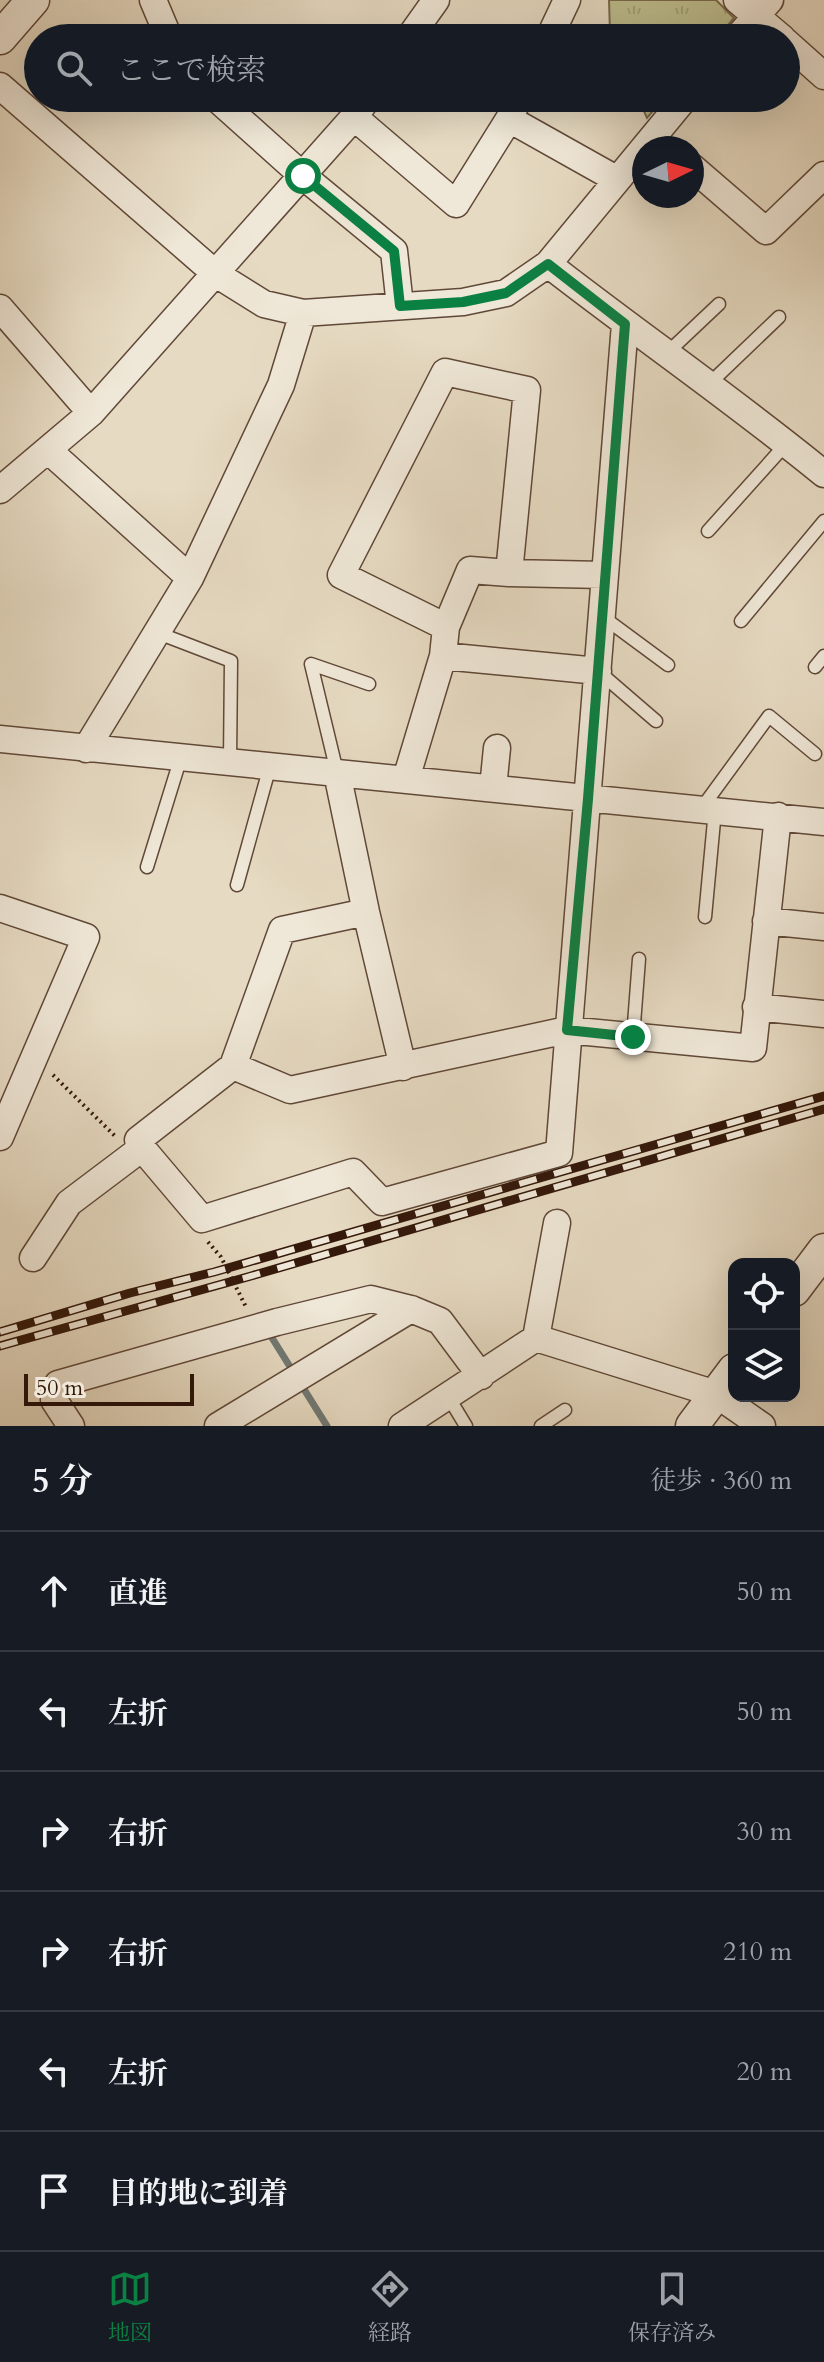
<!DOCTYPE html>
<html lang="ja">
<meta charset="utf-8">
<style>
:root{--surface:#171b24;--page:#242831;--text:#f1f3f6;--muted:#9ea1a6;--line:#363941;--accent:#0b8043}
body{margin:0;font-family:Cardo,"Noto Serif JP",serif;background:var(--page);color:var(--text)}
.controls{position:absolute;right:24px;bottom:24px;display:grid;overflow:hidden;border-radius:16px;box-shadow:0 8px 32px #0002}
.controls button{width:72px;height:72px;display:grid;place-items:center;padding:0;border:0;border-bottom:2px solid var(--line);background:var(--surface);color:var(--text);font:40px sans-serif}
.compass{position:absolute;left:632px;top:136px;width:72px;height:72px;border-radius:50%;background:var(--surface);box-shadow:0 8px 32px #0002;rotate:85deg}
.scale{position:absolute;left:24px;bottom:20px;width:170px;box-sizing:border-box;padding-left:8px;border:4px solid #34180a;border-top:0;font-size:22px;line-height:28px;white-space:nowrap;color:#34180a;-webkit-text-stroke:6px #efe7d7;paint-order:stroke}
.stop{position:absolute;width:24px;height:24px;margin:-18px;border:6px solid #0b8043;border-radius:50%;background:#fff}
.stop.end{background:#0b8043;border-color:#fff;box-shadow:0 2px 8px #0008}
.list{margin:0;padding:0;list-style:none}
h2{display:flex;justify-content:space-between;align-items:center;height:104px;margin:0;padding:0 32px;font-size:34px}
h2 small{font-size:26px;font-weight:400;color:var(--muted)}
.list li{display:grid;grid-template-columns:52px 1fr auto;gap:24px;align-items:center;box-sizing:border-box;height:120px;padding:0 32px;border-top:2px solid var(--line)}
.list b{display:block;font-size:30px;white-space:nowrap}
.list em{font-size:26px;font-style:normal;color:var(--muted)}
.icon{flex:none;width:44px;height:44px;fill:none;stroke:currentColor;stroke-width:2;stroke-linecap:round;stroke-linejoin:round}
.map{position:relative;flex:none;width:824px;height:1426px;overflow:hidden}
.search{position:absolute;background:var(--surface);box-shadow:0 8px 32px #0002;left:24px;right:24px;top:24px;height:88px;display:flex;align-items:center;gap:20px;box-sizing:border-box;padding:0 28px;border-radius:44px;color:var(--muted);font-size:30px}
.sheet{height:824px;background:var(--surface)}
nav{display:flex;justify-content:space-around;align-items:center;box-sizing:border-box;height:112px;border-top:2px solid var(--line);background:var(--surface);font-size:22px;color:var(--muted)}
nav a{display:grid;justify-items:center;gap:4px}
nav .on{color:var(--accent)}
.map>svg:first-child{display:block}
.park{fill:url(#park-tufts);stroke:#786a4c;stroke-width:2}
.lines{fill:none;stroke-linecap:round;stroke-linejoin:round}
.stream{stroke:#717974;stroke-width:7}
.service-casing{stroke:#604838;stroke-width:15}
.minor-casing{stroke:#604838;stroke-width:29}
.tertiary-casing{stroke:#604838;stroke-width:35}
.path{stroke:#34180a;stroke-width:4;stroke-dasharray:2 4;stroke-linecap:butt}
.service{stroke:#efe7d7;stroke-width:12}
.minor{stroke:#efe7d7;stroke-width:26}
.tertiary{stroke:#efe7d7;stroke-width:32}
.rail-casing{stroke:#34180a;stroke-width:9}
.rail{stroke:#efe7d7;stroke-width:6;stroke-dasharray:18;stroke-linecap:butt}
.route{stroke:#0b8043;stroke-width:10}
</style>
<div class="map">
<svg width="824" height="1426" viewBox="0 0 824 1426">
<defs>
<pattern id="park-tufts" width="24" height="20" patternUnits="userSpaceOnUse" patternTransform="scale(2)"><rect width="24" height="20" fill="#bdbd8e"/><path d="M3 7l-1-3M5 7V3M7 7l1-3M15 17l-1-3M17 17v-4M19 17l1-3" fill="none" stroke="#a3a279"/></pattern>
</defs>
<rect width="100%" height="100%" fill="#e6dac2"/>
<filter id="stains"><feTurbulence type="fractalNoise" baseFrequency=".0025" numOctaves="4"/><feColorMatrix values="0 0 0 0 .2 0 0 0 0 .09 0 0 0 0 .02 0 0 0 .5 -.17"/></filter>
<radialGradient id="worn" r=".72"><stop offset=".6" stop-color="#630" stop-opacity="0"/><stop offset="1" stop-color="#630" stop-opacity=".3"/></radialGradient>
<!-- park -->
<path class="park" d="M609 0H716L734 18 717 38H612L610 33Z
M638 98H664L647 118Z"/>
<g class="lines">
<!-- stream -->
<path class="stream" d="M269 1333 327 1426"/>
<defs>
<path id="service" d="M666 354 719 304
M708 385 779 317
M708 531 787 443
M603 617 668 665
M741 621 824 521
M158 633 231 661 230 762
M815 667 824 656
M598 671 656 721
M337 772 311 664 369 684
M701 809 769 716 815 754
M147 867 181 757
M237 885 270 766
M705 917 715 810
M633 1037 639 959
M449 1398 466 1426
M541 1426 565 1410"/>
<path id="minor" d="M153 0 169 38
M737 0 782 38
M409 38 436 0
M549 38 567 0
M737 38 770 0
M786 42 824 76
M0 86 216 274 264 304 303 313 463 302 506 293 548 264 685 98
M216 98 303 176 394 251 400 306
M354 117 456 204 509 119 519 98
M509 119 616 179
M692 167 766 231 824 175
M548 264C639 335 735 401 824 474
M0 308 91 413
M625 324 559 1153 382 1202 353 1172 202 1219 142 1148 138 1140 233 1066 290 1090 567 1030 753 1048 778 816
M48 450 190 578
M0 490 91 413 354 117 368 98
M509 573 604 575
M443 656 598 671
M0 739 824 822
M86 749 190 578 281 385 303 313
M337 773 366 912 403 1067
M406 779 443 656 446 627 470 570 509 573 527 390 445 372 341 575 446 627
M493 788 497 748
M0 908 86 937 0 1137
M766 921 824 927
M756 1007 824 1014
M233 1066 282 930 366 912
M33 1258 69 1203 142 1148
M536 1338 716 1394 762 1426
M71 1426 54 1400 58 1384 277 1322 371 1299 411 1309 440 1321 481 1376
M218 1426 411 1309
M402 1426 536 1338 557 1223"/>
<path id="tertiary" d="M0 38 33 0
M794 1290 824 1250
M692 1426 734 1370"/>
</defs>
<!-- service casing -->
<use href="#service" class="service-casing"/>
<!-- minor casing -->
<use href="#minor" class="minor-casing"/>
<!-- tertiary casing -->
<use href="#tertiary" class="tertiary-casing"/>
<!-- path -->
<path class="path" d="M53 1075 115 1136
M208 1242 221 1257 246 1307"/>
<!-- service -->
<use href="#service" class="service"/>
<!-- minor -->
<use href="#minor" class="minor"/>
<!-- tertiary -->
<use href="#tertiary" class="tertiary"/>
<defs>
<path id="rail" d="M0 1332 130 1293 214 1272 824 1096
M0 1346 251 1276 824 1109"/>
</defs>
<!-- rail casing -->
<use href="#rail" class="rail-casing"/>
<!-- rail -->
<use href="#rail" class="rail"/>
</g>
<g class="lines">
<!-- route -->
<path class="route" d="M303 176 394 251 400 306 463 302 506 293 548 264 625 324 588 799 567 1030 633 1037"/>
</g>
<rect width="100%" height="100%" filter="url(#stains)"/>
<rect width="100%" height="100%" fill="url(#worn)"/>
</svg>
<div class="controls">
<button><svg class="icon" aria-label="locate" viewBox="0 0 24 24"><circle cx="12" cy="12" r="6"/><path d="M12 2v4M12 18v4M2 12h4M18 12h4"/></svg></button>
<button><svg class="icon" aria-label="layers" viewBox="0 0 24 24"><path d="M12 4l9 5-9 5-9-5zM3 14l9 5 9-5"/></svg></button>
</div>
<svg class="compass" viewBox="-18 -18 36 36"><path d="M0-13l5 13h-10z" fill="#e53935"/><path d="M0 13l5-13h-10z" fill="#9ea1a6"/></svg>
<div class="scale">50 m</div>
<div class="stop" style="left:303px;top:176px"></div>
<div class="stop end" style="left:633px;top:1037px"></div>
<div class="search"><svg class="icon" aria-label="search" viewBox="0 0 24 24"><circle cx="10" cy="10" r="6"/><path d="M15 15l6 6"/></svg>ここで検索</div>
</div>
<section class="sheet">
<h2>5 分<small>徒歩 · 360 m</small></h2>
<ul class="list">
<li><svg class="icon" aria-label="ahead" viewBox="0 0 24 24"><path d="M12 20V5M6 11l6-6 6 6"/></svg><div><b>直進</b></div><em>50 m</em></li>
<li><svg class="icon" aria-label="left" viewBox="0 0 24 24"><path d="M17 20v-9H6M10 6l-5 5 5 5"/></svg><div><b>左折</b></div><em>50 m</em></li>
<li><svg class="icon" aria-label="right" viewBox="0 0 24 24"><path d="M7 20v-9h11M14 6l5 5-5 5"/></svg><div><b>右折</b></div><em>30 m</em></li>
<li><svg class="icon" aria-label="right" viewBox="0 0 24 24"><path d="M7 20v-9h11M14 6l5 5-5 5"/></svg><div><b>右折</b></div><em>210 m</em></li>
<li><svg class="icon" aria-label="left" viewBox="0 0 24 24"><path d="M17 20v-9H6M10 6l-5 5 5 5"/></svg><div><b>左折</b></div><em>20 m</em></li>
<li><svg class="icon" aria-label="arrive" viewBox="0 0 24 24"><path d="M6 21V4h12l-3 4 3 4H6"/></svg><div><b>目的地に到着</b></div></li>
</ul>
</section>
<nav>
<a class="on"><svg class="icon" aria-label="map" viewBox="0 0 24 24"><path d="M3 6l6-2 6 2 6-2v14l-6 2-6-2-6 2zM9 4v14M15 6v14"/></svg>地図</a>
<a><svg class="icon" aria-label="directions" viewBox="0 0 24 24"><path d="M12 3l9 9-9 9-9-9zM9 14v-3h6M13 9l2 2-2 2"/></svg>経路</a>
<a><svg class="icon" aria-label="saved" viewBox="0 0 24 24"><path d="M7 4h10v16l-5-4-5 4z"/></svg>保存済み</a>
</nav>
